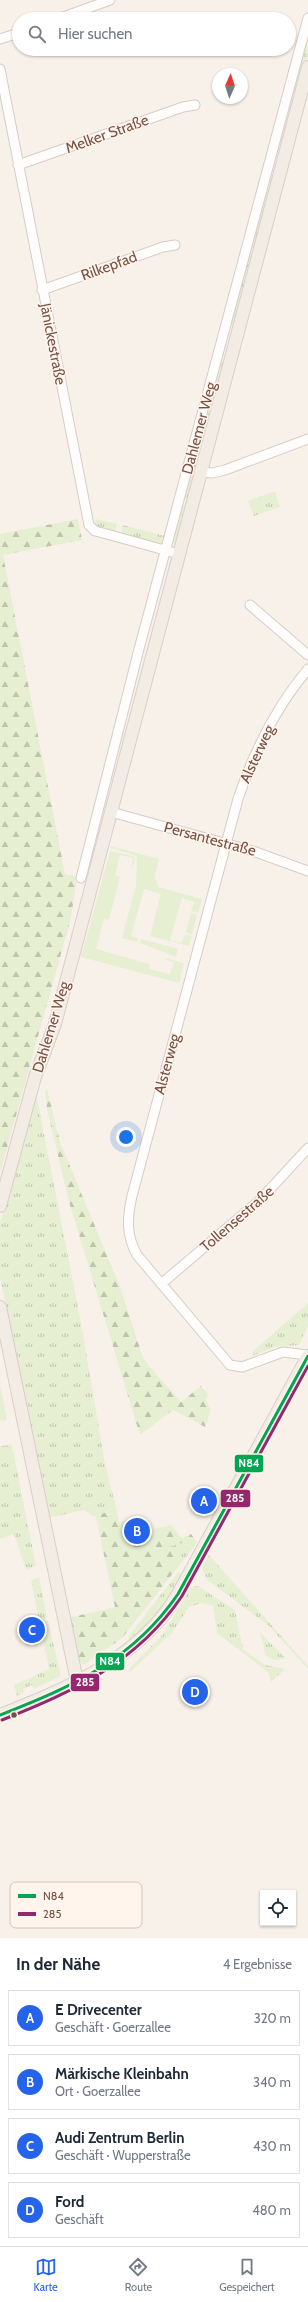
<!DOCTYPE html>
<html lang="de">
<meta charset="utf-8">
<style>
:root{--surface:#fff;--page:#f6f6f7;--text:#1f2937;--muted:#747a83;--line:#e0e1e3;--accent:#2563eb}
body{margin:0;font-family:Cabin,sans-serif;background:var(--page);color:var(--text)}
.controls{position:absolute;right:12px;bottom:12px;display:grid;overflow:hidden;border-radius:0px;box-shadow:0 1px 3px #0004}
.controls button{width:36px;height:36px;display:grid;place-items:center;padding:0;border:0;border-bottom:1px solid var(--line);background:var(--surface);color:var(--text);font:20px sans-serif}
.compass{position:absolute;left:212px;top:68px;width:36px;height:36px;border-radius:50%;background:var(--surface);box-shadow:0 1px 3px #0004;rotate:3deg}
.you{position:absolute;left:126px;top:1137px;width:14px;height:14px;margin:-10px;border:3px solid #fff;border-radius:50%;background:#1a73e8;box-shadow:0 0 0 6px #1a73e833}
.badge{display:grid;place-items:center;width:26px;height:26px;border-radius:50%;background:var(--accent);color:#fff;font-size:13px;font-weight:700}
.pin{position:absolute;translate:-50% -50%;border:2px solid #fff;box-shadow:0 1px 4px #0006}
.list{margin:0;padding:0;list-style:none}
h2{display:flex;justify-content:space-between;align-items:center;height:52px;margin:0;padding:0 16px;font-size:17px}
h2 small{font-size:13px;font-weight:400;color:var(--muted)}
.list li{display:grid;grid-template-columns:26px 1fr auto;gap:12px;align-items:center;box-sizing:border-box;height:56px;margin:0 8px 8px;padding:0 8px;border:1px solid var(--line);border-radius:0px}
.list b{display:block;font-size:15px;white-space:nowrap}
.list p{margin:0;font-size:13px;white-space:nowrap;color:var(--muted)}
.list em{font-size:13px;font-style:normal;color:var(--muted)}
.icon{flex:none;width:22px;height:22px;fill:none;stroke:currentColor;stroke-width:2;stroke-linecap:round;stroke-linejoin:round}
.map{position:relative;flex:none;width:308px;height:1938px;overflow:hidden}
.search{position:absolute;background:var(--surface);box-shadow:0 1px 3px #0004;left:12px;right:12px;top:12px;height:44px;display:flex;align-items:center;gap:10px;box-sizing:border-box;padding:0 14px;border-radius:22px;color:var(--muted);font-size:15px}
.sheet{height:308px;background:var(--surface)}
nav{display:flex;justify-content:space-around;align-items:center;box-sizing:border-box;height:56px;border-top:1px solid var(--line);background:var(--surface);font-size:11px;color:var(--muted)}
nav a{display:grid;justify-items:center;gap:2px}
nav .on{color:var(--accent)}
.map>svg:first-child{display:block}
.grass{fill:url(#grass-tufts)}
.forest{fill:url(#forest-firs)}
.garden{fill:#e7efd3}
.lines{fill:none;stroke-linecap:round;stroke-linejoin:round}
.minor-casing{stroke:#d6ccc7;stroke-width:11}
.major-casing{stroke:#dacec8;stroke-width:14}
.minor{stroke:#fefdfc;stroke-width:9}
.major{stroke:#f3ece5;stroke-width:12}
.bus-1-casing{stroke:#fff5ec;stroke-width:6}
.bus-2-casing{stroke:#fff5ec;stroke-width:6}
.bus-1{stroke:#00a651;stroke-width:3}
.bus-2{stroke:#95276e;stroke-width:3}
.bus-dot{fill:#795247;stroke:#fff5ec;stroke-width:1.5}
.labels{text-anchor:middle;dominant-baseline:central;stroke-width:3;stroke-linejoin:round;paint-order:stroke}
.street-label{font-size:15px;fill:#795247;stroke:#fff5ec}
.key{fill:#fff5ec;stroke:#d7c4ba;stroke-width:1}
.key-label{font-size:11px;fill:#795247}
.line-badge{stroke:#fff5ec;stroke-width:1.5}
.badge-label{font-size:11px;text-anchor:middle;font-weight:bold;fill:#fff}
</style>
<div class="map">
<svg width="308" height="1938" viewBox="0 0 308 1938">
<defs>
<pattern id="grass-tufts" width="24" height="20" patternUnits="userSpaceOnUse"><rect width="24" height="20" fill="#e7efd3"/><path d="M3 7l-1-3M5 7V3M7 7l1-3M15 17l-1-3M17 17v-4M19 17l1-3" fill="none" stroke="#c0c4ad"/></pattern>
<pattern id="forest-firs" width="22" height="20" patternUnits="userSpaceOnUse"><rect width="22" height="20" fill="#e7efd3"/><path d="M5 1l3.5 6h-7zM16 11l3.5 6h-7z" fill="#c0c4ad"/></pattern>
</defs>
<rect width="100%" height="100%" fill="#f8f1ea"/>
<!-- grass -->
<path class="grass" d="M307 36 308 53 301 80 294 78Z
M265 200 267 201 255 248 250 247 253 244Z
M249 254 253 255 234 327 230 325Z
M222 361H225L188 500 185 499V492L187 490Z
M275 491 280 507 254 516 248 501Z
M185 505 187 506 178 544 172 543 171 539 181 506Z
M96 519 117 524 115 533 96 526 94 524Z
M123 525 165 536 163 546 121 535Z
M36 1093 81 1323 105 1464 116 1507 96 1517 84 1510 48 1518 0 1277V1223Z
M308 1303V1326L299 1345 275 1347 252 1356 253 1351Z
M12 1445 36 1566 26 1570 14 1534 0 1539V1446Z
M181 1543 194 1547 178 1567 168 1547Z
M209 1555 308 1666V1669L269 1626 206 1579 202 1568Z
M179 1571 182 1576C166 1603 153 1619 130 1642L128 1637Z
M39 1577 47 1618 39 1620 31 1580Z
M198 1586 235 1610 243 1649 265 1665 285 1669 271 1682 268 1672 217 1633 213 1606 202 1603 189 1607 172 1633 130 1672 128 1670 163 1634 191 1587Z
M48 1621 61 1676 34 1689 32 1685 23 1689 24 1692 17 1696 14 1685 49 1669 39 1623Z
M260 1632 285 1658 284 1659 274 1660 266 1656Z"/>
<!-- forest -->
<path class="forest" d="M78 519 82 540 3 555 65 874 77 877 71 918 0 1173V534Z
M47 1089 60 1142 119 1284 142 1355 148 1365 181 1402 201 1386 208 1394 206 1400 211 1410 205 1427 173 1410 140 1435 69 1202 47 1109 45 1090Z
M116 1507 119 1522 126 1521 129 1539 153 1534V1529L171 1525 182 1538 191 1534 197 1542 194 1547 181 1543 169 1547 178 1567 122 1638 84 1665 77 1660 68 1618 115 1607 96 1517Z"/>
<!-- garden -->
<path class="garden" d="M111 846 159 859 155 875 158 887 202 899 198 913 191 911 194 902 182 898 170 940 182 943 185 935 192 936 189 946 150 936 161 894 144 889 131 936 138 938 137 942 122 938 136 885 137 858 135 855 110 848Z
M110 851 133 856 135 858 133 867H131L133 858 120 855 115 875 120 877 109 920 104 919 96 949 150 964 149 969 170 974 174 962 166 960V958L184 963 179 983 81 957Z
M191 913 197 915 192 934 186 932Z
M141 939 178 949 176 957 140 943Z
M0 1384 7 1420 0 1421Z"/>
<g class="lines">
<defs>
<path id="minor" d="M58 19 110 0
M0 39 19 33
M0 69 89 525 95 531 103 533 179 554
M18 165 183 107 195 105
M42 290 163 247 175 245
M201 472 212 473 225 470 308 439
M250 605 308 655
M308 669C276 707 254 751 238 799L132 1196C127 1218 126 1235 137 1255L230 1365 242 1367 283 1352 308 1355
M111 812 253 851 308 871
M81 878 139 649 308 18
M161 1284 260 1200 308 1148"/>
<path id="major" d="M0 1206 35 1077 55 1024 308 67
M0 1307 77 1681
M0 1715C66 1689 141 1658 178 1594L308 1356"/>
</defs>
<!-- minor casing -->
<use href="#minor" class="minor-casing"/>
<!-- major casing -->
<use href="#major" class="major-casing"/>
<!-- minor -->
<use href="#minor" class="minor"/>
<!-- major -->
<use href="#major" class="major"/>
<defs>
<path id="bus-1" d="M0 1715C73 1686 132 1661 178 1594L308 1356"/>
<path id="bus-2" d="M2 1720C74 1691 137 1663 182 1596L308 1366"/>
</defs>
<!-- bus-1 casing -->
<use href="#bus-1" class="bus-1-casing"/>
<!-- bus-2 casing -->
<use href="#bus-2" class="bus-2-casing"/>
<!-- bus-1 -->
<use href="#bus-1" class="bus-1"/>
<!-- bus-2 -->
<use href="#bus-2" class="bus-2"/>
</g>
<!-- markers -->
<circle class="bus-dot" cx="14" cy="1715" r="3.5"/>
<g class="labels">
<!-- street labels -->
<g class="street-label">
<text transform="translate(107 134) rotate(-20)">Melker Straße</text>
<text transform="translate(109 266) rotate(-20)">Rilkepfad</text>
<text transform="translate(53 344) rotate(79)">Jänickestraße</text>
<text transform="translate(199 428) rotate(-75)">Dahlemer Weg</text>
<text transform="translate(257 754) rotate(-65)">Alsterweg</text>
<text transform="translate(210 839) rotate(15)">Persantestraße</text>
<text transform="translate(51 1027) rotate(-73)">Dahlemer Weg</text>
<text transform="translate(167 1064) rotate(-75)">Alsterweg</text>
<text transform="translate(237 1219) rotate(-41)">Tollensestraße</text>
</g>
</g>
<!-- legend -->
<rect x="10" y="1882" width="132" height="46" rx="6" class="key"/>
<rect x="18" y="1894" width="18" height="4" fill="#00a651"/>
<rect x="18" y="1912" width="18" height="4" fill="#95276e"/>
<g class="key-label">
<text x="43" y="1900">N84</text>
<text x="43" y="1918">285</text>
</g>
<g class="line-badge">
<rect x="234" y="1454" width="30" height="19" rx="4" fill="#00a651"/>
<rect x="220" y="1489" width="31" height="19" rx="4" fill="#95276e"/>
<rect x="95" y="1652" width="30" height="19" rx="4" fill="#00a651"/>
<rect x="70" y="1673" width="30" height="19" rx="4" fill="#95276e"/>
</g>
<g class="badge-label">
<text x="249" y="1467">N84</text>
<text x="235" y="1502">285</text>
<text x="110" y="1665">N84</text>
<text x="85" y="1686">285</text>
</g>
</svg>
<div class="controls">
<button><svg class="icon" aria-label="locate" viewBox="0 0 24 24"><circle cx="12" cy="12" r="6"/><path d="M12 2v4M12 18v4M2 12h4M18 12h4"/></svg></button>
</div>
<svg class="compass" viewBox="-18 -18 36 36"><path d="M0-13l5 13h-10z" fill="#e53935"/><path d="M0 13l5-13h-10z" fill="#747a83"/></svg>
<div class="you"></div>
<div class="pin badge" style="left:204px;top:1501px">A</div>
<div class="pin badge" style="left:137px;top:1531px">B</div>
<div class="pin badge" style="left:32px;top:1630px">C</div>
<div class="pin badge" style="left:195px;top:1692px">D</div>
<div class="search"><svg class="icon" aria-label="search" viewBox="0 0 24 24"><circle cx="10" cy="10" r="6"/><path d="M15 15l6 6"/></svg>Hier suchen</div>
</div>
<section class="sheet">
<h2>In der Nähe<small>4 Ergebnisse</small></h2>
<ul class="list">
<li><span class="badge">A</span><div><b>E Drivecenter</b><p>Geschäft · Goerzallee</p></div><em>320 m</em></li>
<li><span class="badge">B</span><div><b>Märkische Kleinbahn</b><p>Ort · Goerzallee</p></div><em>340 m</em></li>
<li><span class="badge">C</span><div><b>Audi Zentrum Berlin</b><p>Geschäft · Wupperstraße</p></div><em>430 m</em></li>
<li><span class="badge">D</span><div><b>Ford</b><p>Geschäft</p></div><em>480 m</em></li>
</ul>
</section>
<nav>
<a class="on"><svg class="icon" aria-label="map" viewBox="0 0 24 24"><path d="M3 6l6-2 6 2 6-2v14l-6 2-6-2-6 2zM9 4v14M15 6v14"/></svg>Karte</a>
<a><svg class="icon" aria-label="directions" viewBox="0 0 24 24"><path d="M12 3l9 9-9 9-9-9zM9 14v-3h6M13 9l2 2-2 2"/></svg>Route</a>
<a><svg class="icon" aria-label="saved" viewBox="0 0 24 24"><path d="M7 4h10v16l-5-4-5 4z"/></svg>Gespeichert</a>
</nav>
